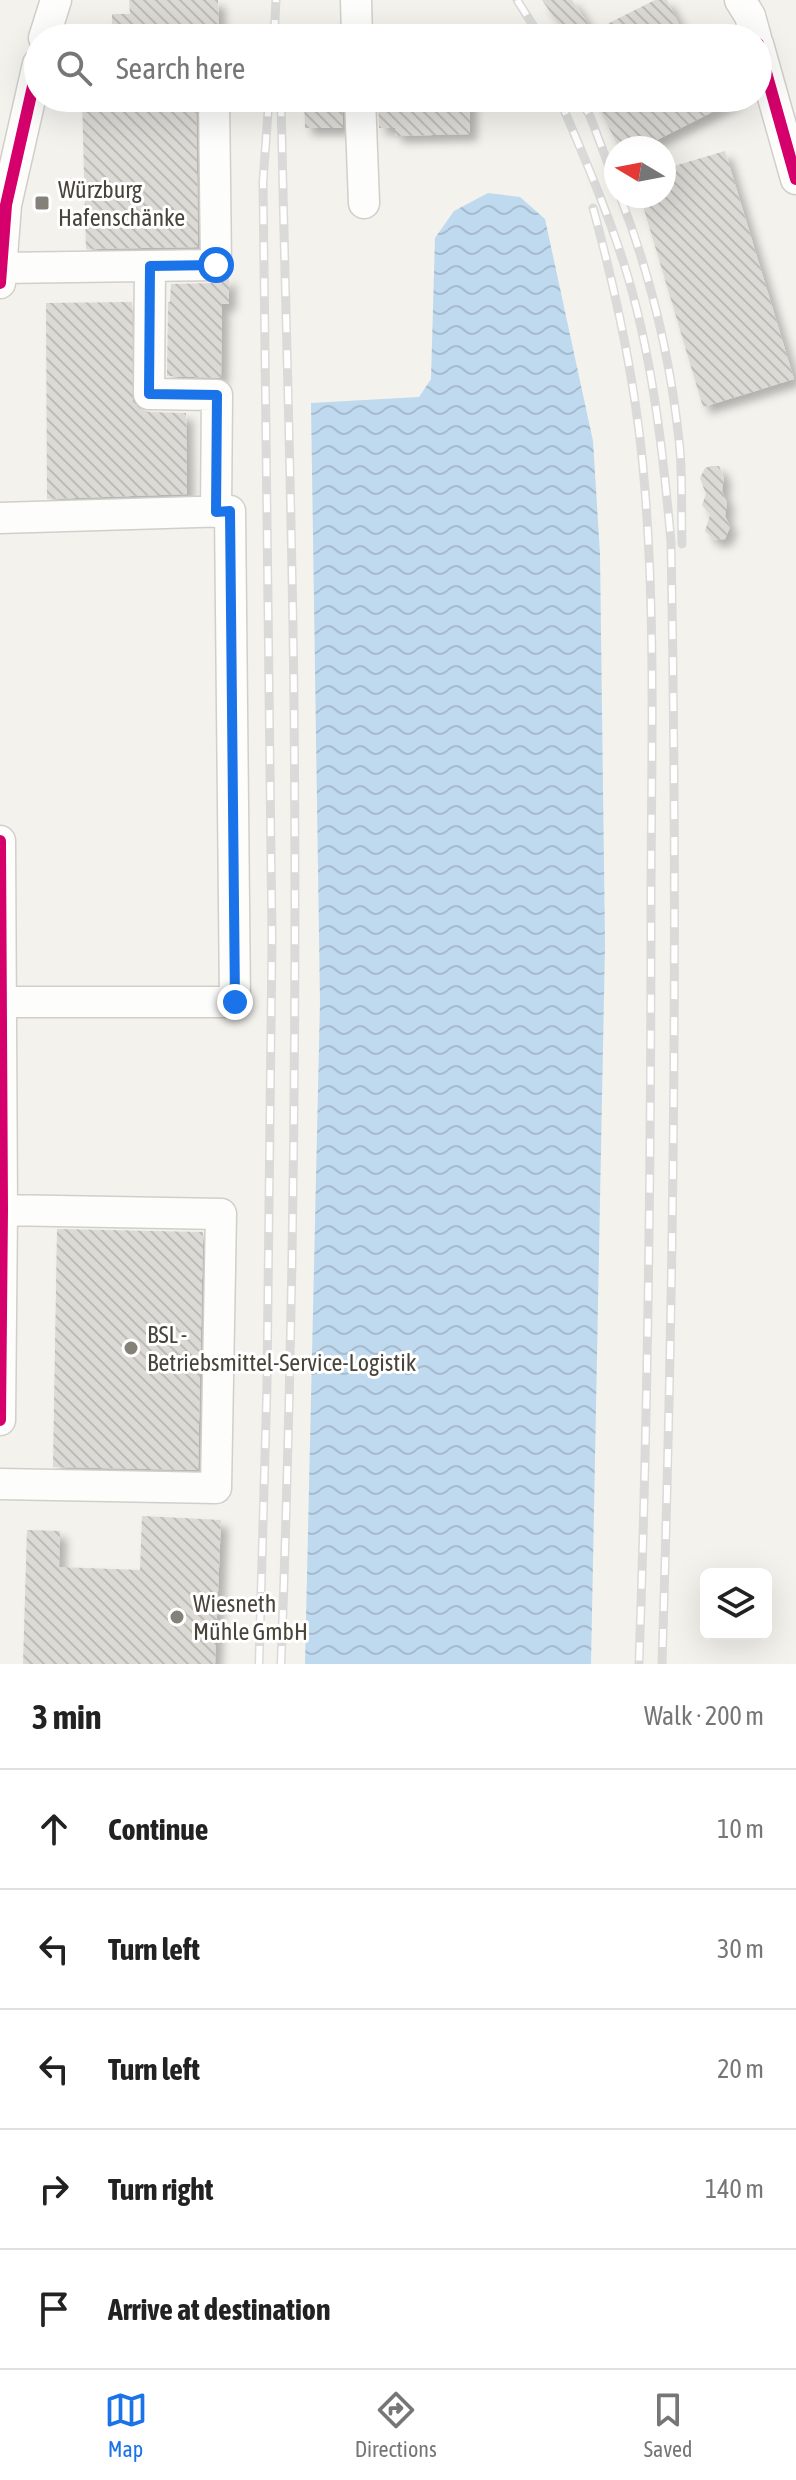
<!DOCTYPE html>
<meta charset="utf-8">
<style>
:root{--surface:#fff;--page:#f6f6f6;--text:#222;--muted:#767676;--line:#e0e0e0;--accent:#1a73e8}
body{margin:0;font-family:"Asap Condensed",sans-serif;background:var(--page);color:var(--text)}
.controls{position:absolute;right:24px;bottom:24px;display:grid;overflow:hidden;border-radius:12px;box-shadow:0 8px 32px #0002}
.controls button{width:72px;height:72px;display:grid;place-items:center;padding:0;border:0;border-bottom:2px solid var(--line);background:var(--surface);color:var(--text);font:40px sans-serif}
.compass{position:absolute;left:604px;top:136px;width:72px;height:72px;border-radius:50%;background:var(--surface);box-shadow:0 8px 32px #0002;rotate:280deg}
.stop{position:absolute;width:24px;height:24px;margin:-18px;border:6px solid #1a73e8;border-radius:50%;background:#fff}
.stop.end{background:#1a73e8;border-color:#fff;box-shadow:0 2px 8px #0008}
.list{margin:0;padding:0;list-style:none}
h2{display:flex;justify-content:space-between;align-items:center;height:104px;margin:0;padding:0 32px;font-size:34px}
h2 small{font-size:26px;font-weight:400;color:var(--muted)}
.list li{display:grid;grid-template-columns:52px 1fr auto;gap:24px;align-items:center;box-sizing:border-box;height:120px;padding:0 32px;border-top:2px solid var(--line)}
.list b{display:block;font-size:30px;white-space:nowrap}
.list em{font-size:26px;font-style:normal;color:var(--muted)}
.icon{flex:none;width:44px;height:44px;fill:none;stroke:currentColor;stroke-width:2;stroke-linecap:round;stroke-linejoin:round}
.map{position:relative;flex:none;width:796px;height:1664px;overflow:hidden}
.search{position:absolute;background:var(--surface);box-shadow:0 8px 32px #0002;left:24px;right:24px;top:24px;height:88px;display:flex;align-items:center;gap:20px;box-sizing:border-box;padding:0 28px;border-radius:44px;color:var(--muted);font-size:30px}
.sheet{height:704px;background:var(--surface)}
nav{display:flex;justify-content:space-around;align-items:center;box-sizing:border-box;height:112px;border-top:2px solid var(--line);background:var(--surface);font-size:22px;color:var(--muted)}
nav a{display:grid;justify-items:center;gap:4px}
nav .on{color:var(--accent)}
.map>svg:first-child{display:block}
.water{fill:url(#water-waves)}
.building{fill:url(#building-back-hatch);filter:url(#shadow)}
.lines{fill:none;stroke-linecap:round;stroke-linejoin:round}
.minor-casing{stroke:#d1cfca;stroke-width:33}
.minor{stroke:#fdfdfc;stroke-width:30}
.rail-casing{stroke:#dadad9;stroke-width:9}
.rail{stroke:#fff;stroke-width:6;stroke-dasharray:18;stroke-linecap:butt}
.cycleway-casing{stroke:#fff;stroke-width:17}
.cycleway{stroke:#d6006c;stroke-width:12}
.route{stroke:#1a73e8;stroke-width:10}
.poi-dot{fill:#848178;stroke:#fff;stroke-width:3}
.labels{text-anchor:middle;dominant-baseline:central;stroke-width:6;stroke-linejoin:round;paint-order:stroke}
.poi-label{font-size:24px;fill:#494439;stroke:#fff;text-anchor:start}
</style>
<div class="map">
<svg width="796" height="1664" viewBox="0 0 796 1664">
<defs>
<pattern id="water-waves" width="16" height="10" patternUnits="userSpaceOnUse" patternTransform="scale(2)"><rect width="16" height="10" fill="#bfd9ee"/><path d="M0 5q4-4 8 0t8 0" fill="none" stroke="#a6bbcd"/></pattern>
<pattern id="building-back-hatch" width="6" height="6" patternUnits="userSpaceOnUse" patternTransform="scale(2)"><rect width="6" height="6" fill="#dcdad5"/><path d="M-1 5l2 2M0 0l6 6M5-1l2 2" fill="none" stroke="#bebcb8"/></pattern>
<filter id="shadow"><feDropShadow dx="7" dy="7" stdDeviation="4" flood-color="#0004"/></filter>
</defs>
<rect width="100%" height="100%" fill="#f3f2ed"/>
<!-- water -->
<path class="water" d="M488 193 520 197 545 219 593 441 600 554 605 944 591 1664H305L320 1002 311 403 419 397 431 379 435 238 454 211Z"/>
<!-- building -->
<path class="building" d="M129 0H218L219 38H112V14H130Z
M542 0H572L593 31 655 0H667L686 38H568Z
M82 98H196L198 247 86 249Z
M304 98H342L343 128H305Z
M378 98H470V134L395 136V128H379Z
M594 98H740L641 148H619Z
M725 151 794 379 703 407 640 196H664V169Z
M229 276V304H222L221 378 167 376 168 302H170L171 284 216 283Z
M132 302 133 402 139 409 148 412 186 413 187 494 47 499 46 303Z
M711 466H719L724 478 722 491 727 503 725 516 730 527 725 539 714 540 705 531 710 515 702 505 706 494 700 478 705 468Z
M57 1229 203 1232 198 1470 53 1467Z
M142 1516 221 1520 215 1664H23L27 1530 60 1531 59 1567 140 1570Z"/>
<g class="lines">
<defs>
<path id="minor" d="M356 0 357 38
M740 0 750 16 756 38
M44 38 56 0
M758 44 796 179
M360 98 364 203
M150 266 149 394 217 395 216 512
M1 268 216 265 214 98
M0 283 6 205 38 64
M0 518 230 511 235 1002H1
M0 841 2 1210 0 1420
M0 1484 216 1488 221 1214 2 1210"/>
</defs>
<!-- minor casing -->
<use href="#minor" class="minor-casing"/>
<!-- minor -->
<use href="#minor" class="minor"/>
<defs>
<path id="rail" d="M517 0 541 38
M274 38 276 0
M559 98C582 152 606 207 624 264 652 352 663 451 671 542 678 916 674 1290 662 1664
M579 98 590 116 616 185
M620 196C650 274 670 356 679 440 683 474 681 510 682 544
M593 208C618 299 638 395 645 490 656 628 651 769 651 908 651 1160 648 1412 639 1664
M259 1664 267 1384 272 939 263 182 269 98
M281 1664C293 1344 297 1024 294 704 292 502 285 300 281 98"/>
</defs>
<!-- rail casing -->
<use href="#rail" class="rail-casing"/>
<!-- rail -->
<use href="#rail" class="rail"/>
<defs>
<path id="cycleway" d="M758 44 796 179
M0 283 6 205 38 64
M0 841 2 1210 0 1420"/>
</defs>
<!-- cycleway casing -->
<use href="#cycleway" class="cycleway-casing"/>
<!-- cycleway -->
<use href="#cycleway" class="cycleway"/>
</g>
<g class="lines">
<!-- route -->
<path class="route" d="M216 265 150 266 149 394 217 395 216 512 230 511 235 1002"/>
</g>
<!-- markers -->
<g class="poi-dot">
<rect x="34" y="195" width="16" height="16" rx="4"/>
<circle cx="131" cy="1348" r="8"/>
<circle cx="177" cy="1617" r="8"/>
</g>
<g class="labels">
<!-- poi labels -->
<g class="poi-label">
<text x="58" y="189">Würzburg<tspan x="58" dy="28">Hafenschänke</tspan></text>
<text x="147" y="1334">BSL -<tspan x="147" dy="28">Betriebsmittel-Service-Logistik</tspan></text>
<text x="193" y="1603">Wiesneth<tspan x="193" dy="28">Mühle GmbH</tspan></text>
</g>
</g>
</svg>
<div class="controls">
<button><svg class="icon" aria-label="layers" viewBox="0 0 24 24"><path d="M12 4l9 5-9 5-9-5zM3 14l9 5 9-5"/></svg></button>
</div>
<svg class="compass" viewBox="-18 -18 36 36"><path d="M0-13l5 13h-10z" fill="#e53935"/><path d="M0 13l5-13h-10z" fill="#767676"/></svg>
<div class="stop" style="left:216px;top:265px"></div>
<div class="stop end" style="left:235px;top:1002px"></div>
<div class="search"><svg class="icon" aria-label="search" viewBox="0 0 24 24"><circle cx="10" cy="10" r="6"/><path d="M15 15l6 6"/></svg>Search here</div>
</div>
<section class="sheet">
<h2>3 min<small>Walk · 200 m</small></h2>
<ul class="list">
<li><svg class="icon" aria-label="ahead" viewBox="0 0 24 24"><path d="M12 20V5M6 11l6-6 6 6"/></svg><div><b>Continue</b></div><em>10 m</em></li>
<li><svg class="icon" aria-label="left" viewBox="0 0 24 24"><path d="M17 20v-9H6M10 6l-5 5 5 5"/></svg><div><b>Turn left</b></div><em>30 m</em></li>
<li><svg class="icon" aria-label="left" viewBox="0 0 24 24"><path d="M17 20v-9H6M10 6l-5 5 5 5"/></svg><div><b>Turn left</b></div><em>20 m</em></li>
<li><svg class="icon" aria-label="right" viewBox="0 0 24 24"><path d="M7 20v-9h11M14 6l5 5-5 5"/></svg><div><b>Turn right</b></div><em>140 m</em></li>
<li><svg class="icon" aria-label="arrive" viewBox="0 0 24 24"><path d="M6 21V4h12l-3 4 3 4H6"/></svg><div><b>Arrive at destination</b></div></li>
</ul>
</section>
<nav>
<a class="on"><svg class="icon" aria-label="map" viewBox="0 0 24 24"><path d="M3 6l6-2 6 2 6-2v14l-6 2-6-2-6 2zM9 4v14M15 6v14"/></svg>Map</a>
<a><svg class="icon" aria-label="directions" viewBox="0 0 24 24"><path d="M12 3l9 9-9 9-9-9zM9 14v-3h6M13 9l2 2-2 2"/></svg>Directions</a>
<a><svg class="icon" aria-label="saved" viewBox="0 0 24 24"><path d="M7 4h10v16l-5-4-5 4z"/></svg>Saved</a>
</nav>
